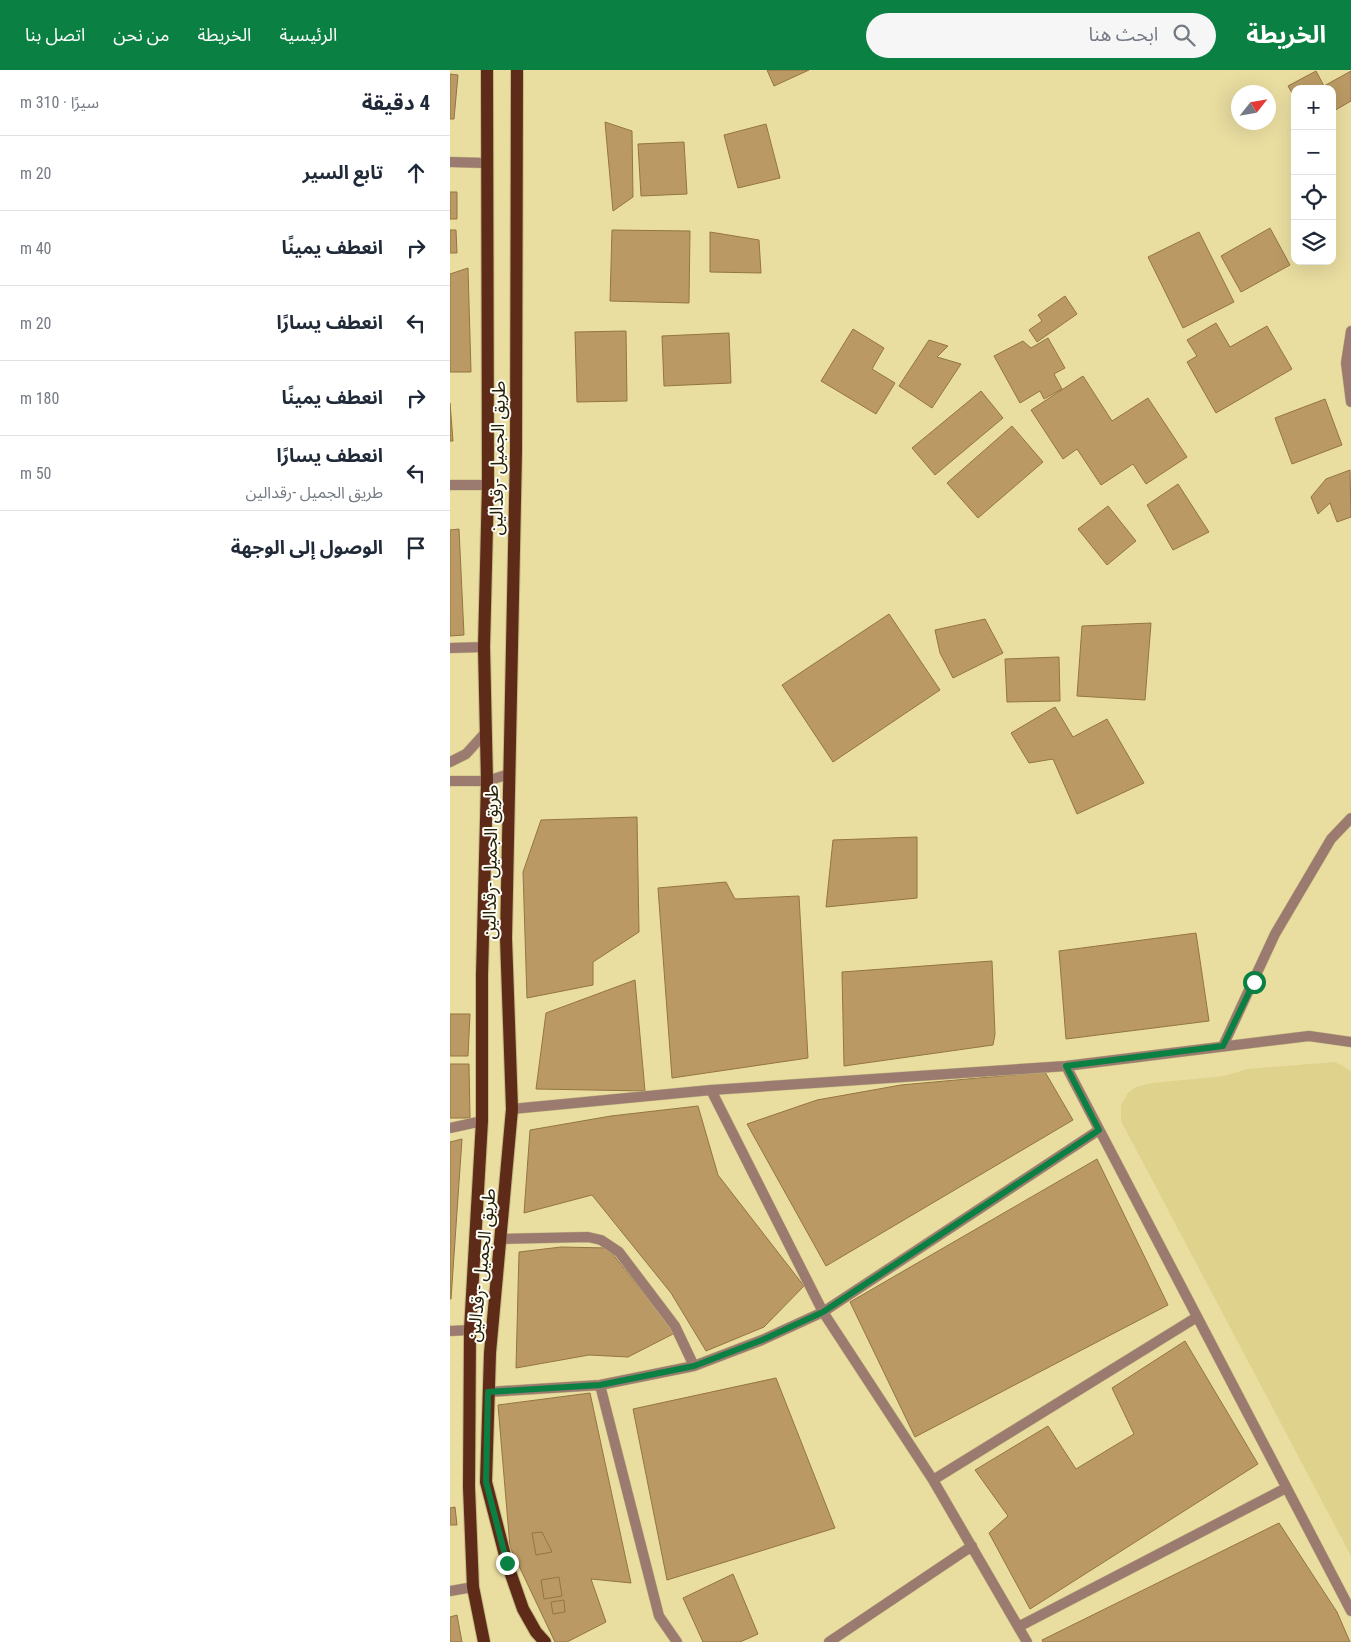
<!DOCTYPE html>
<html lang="ar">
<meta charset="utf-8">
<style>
:root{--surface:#fff;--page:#f6f6f7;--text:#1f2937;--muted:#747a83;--line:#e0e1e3;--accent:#0b8043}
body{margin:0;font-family:"Roboto Condensed","Noto Sans Arabic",sans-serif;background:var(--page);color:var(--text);direction:rtl}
.controls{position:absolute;right:15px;top:15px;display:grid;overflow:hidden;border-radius:10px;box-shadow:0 5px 20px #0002}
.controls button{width:45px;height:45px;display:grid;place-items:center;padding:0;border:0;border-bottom:1px solid var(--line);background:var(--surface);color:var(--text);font:25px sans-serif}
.compass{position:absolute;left:781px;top:15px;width:45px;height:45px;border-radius:50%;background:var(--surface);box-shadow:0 5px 20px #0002;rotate:59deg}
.stop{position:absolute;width:15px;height:15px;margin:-11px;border:4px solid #0b8043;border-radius:50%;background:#fff}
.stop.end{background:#0b8043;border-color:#fff;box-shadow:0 1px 5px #0008}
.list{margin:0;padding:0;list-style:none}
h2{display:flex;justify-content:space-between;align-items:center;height:65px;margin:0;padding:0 20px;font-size:21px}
h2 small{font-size:16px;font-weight:400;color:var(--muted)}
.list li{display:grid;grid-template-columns:32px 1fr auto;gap:15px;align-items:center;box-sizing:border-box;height:75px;padding:0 20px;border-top:1px solid var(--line)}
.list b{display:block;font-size:19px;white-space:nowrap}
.list p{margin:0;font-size:16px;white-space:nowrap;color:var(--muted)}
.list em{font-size:16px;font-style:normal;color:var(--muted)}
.icon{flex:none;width:28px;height:28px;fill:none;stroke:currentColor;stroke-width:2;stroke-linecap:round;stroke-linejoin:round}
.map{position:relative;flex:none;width:901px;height:1572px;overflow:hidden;direction:ltr}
header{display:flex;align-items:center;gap:30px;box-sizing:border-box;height:70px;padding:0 25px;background:var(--accent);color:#fff}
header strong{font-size:24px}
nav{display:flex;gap:28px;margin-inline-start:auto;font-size:18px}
.search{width:350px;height:45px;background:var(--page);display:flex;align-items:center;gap:12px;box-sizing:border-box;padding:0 18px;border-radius:28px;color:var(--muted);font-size:19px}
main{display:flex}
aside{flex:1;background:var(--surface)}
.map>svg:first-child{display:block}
.built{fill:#ded28c}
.building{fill:#ba9964;stroke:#947541}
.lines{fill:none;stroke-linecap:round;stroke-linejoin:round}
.minor-casing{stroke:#c6bb84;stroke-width:11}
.tertiary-casing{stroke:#c6bb84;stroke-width:11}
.primary-casing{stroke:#c6bb84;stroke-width:14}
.minor{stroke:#9b7b70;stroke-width:10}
.tertiary{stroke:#9b7b70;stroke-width:10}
.primary{stroke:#5f2b19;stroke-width:12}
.route{stroke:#0b8043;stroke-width:6}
.labels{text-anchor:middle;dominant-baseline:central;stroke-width:4;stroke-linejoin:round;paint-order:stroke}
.street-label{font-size:18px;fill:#242007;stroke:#fefdf7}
</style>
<header>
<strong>الخريطة</strong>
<div class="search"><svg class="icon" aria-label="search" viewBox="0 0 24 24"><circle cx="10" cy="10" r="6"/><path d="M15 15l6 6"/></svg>ابحث هنا</div>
<nav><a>الرئيسية</a><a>الخريطة</a><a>من نحن</a><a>اتصل بنا</a></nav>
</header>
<main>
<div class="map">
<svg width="901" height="1572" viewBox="0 0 901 1572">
<rect width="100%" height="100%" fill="#e9dda0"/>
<!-- built -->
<path class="built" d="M885 992 901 1001V1486L671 1051V1035L678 1023 686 1017 703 1013 774 1006 798 999Z"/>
<!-- building -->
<path class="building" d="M317 0H359L324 16Z
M866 1 874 16 901 1V31L882 42V19H845V28L838 16Z
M0 4 8 5 4 49H0Z
M155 52 182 61 183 127 163 141Z
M316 54 330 108 288 118 274 65Z
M234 72 237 124 191 126 188 74Z
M0 122H7V149H0Z
M820 158 840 195 791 222 771 186Z
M0 160H6L7 183H0Z
M162 160 240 161 239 233 160 231Z
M260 162 309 170 311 203 260 202Z
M749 162 784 232 733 258 698 187Z
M18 198 21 302H0V204Z
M615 226 627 244 587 272 579 260 592 251 588 245Z
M766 253 780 277 817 256 842 299 766 343 737 292 747 286 737 270Z
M403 259 434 278 422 299 445 313 426 344 371 311Z
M176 261 177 331 127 332 125 262Z
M279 263 281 313 214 316 212 266Z
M598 268 615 298 604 304 612 319 594 329 590 321 570 333 544 286 573 271 581 278Z
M479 270 498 276 487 287 511 294 482 338 449 316Z
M633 306 662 351 698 328 737 387 696 414 683 394 651 415 627 379 613 389 581 340Z
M531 321 553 348 485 405 462 378Z
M875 329 892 375 842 394 825 348Z
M0 333 3 371H0Z
M562 356 593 392 528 448 497 413Z
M900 400 901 447 887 452 880 433 868 444 861 427 876 409Z
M728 414 759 462 723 480 697 435Z
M658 436 686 471 657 495 628 459Z
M9 459 14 565 0 566V460Z
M439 544 490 620 383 692 332 615Z
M535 549 553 583 503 608 490 583 485 560Z
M701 553 695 630 627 626 632 556Z
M609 587 610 631 557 632 555 589Z
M605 637 623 667 657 649 694 713 627 744 603 689 579 693 561 663Z
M187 747 189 862 143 892V915L77 928 73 802 91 750Z
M467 767V828L376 837 383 770Z
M276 812 285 829 349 826 358 988 222 1008 208 818Z
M746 863 759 951 616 969 609 881Z
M542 891 545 964 543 975 394 996 392 902Z
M185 910 195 1021 86 1019 96 943Z
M0 944H20L18 986H0Z
M0 994H19L20 1048H0Z
M595 1002 623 1050 376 1196 297 1054 367 1030 451 1015Z
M248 1036 268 1105 354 1216 314 1257 256 1281 221 1223 142 1125 74 1143 80 1060 161 1046Z
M12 1069 1 1229H0V1072Z
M647 1089 718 1235 465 1367 400 1232Z
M111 1177 158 1178 225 1263 178 1287 139 1285 66 1298 69 1182Z
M735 1271 808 1394 580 1539 539 1463 558 1446 525 1400 598 1356 626 1399 684 1364 662 1318Z
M326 1308 385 1458 217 1510 183 1339Z
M140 1323 181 1513 141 1509 156 1552 117 1572H105L60 1477 48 1335Z
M5 1437 7 1455H0V1438Z
M829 1453 887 1542 900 1572H593L592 1570Z
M92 1462 102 1482 86 1485 82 1463Z
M283 1504 308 1564 290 1572H253L233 1528Z
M109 1507 112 1526 94 1529 91 1510Z
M114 1530 115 1542 103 1544 101 1532Z
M7 1545 12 1572H0V1547Z"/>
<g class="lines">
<defs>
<path id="minor" d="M0 92 36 93
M901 261 896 293 901 332
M0 415H38
M0 578 34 577
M773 976 825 864 881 769 901 748
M616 996 901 1541
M261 1020 373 1242 483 1410
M62 1039 261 1020 616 996 859 966 901 972
M0 1058 32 1051
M52 1169 138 1167 151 1170 169 1182 225 1256 244 1296
M0 1261 20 1260
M150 1315 209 1546 227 1572
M38 1322 150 1315 244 1296 312 1270 373 1242 649 1060
M0 1521 23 1517
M570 1556 836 1418
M379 1572 522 1476
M577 1572 483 1410 747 1247"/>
<path id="tertiary" d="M0 692 16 684 36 662
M0 711H37L59 704"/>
<path id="primary" d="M67 0 66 382 56 868 62 1039 40 1283 36 1412 57 1493 73 1539 86 1562 95 1572
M34 1572 23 1517 19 1417 20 1260 32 1051V905L37 711 34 577 38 415 37 0"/>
</defs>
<!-- minor casing -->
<use href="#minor" class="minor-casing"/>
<!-- tertiary casing -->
<use href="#tertiary" class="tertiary-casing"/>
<!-- primary casing -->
<use href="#primary" class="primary-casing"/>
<!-- minor -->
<use href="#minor" class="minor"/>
<!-- tertiary -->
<use href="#tertiary" class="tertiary"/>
<!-- primary -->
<use href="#primary" class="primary"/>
</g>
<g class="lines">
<!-- route -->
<path class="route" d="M57 1493 36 1412 38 1322 150 1315 244 1296 312 1270 373 1242 649 1060 616 996 773 976 804 912"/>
</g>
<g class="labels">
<!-- street labels -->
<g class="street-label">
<text transform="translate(47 388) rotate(-89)">طريق الجميل -رقدالين</text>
<text transform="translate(40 792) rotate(-89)">طريق الجميل -رقدالين</text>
<text transform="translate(31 1195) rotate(-84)">طريق الجميل -رقدالين</text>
</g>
</g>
</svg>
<div class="controls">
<button>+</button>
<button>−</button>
<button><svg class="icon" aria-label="locate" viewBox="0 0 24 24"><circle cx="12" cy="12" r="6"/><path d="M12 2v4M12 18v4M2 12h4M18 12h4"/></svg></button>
<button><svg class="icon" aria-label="layers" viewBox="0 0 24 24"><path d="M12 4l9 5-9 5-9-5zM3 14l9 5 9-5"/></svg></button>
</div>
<svg class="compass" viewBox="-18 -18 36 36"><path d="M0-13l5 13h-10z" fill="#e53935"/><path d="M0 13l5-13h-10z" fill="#747a83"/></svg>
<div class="stop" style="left:804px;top:912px"></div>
<div class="stop end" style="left:57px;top:1493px"></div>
</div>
<aside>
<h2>4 دقيقة<small>سيرًا · 310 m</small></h2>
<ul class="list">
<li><svg class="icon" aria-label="ahead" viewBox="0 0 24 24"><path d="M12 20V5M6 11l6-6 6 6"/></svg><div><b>تابع السير</b></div><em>20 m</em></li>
<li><svg class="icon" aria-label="right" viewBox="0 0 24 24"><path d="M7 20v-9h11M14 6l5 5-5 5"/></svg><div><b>انعطف يمينًا</b></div><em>40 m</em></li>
<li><svg class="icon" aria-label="left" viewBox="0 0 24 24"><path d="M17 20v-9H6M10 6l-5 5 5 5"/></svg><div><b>انعطف يسارًا</b></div><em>20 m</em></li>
<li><svg class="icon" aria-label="right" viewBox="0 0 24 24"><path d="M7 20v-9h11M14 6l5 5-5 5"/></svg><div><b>انعطف يمينًا</b></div><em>180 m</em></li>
<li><svg class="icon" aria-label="left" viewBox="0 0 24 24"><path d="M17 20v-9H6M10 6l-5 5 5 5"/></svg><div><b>انعطف يسارًا</b><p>طريق الجميل -رقدالين</p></div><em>50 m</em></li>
<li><svg class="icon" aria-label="arrive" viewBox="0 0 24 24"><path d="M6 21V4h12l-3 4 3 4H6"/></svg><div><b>الوصول إلى الوجهة</b></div></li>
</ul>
</aside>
</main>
